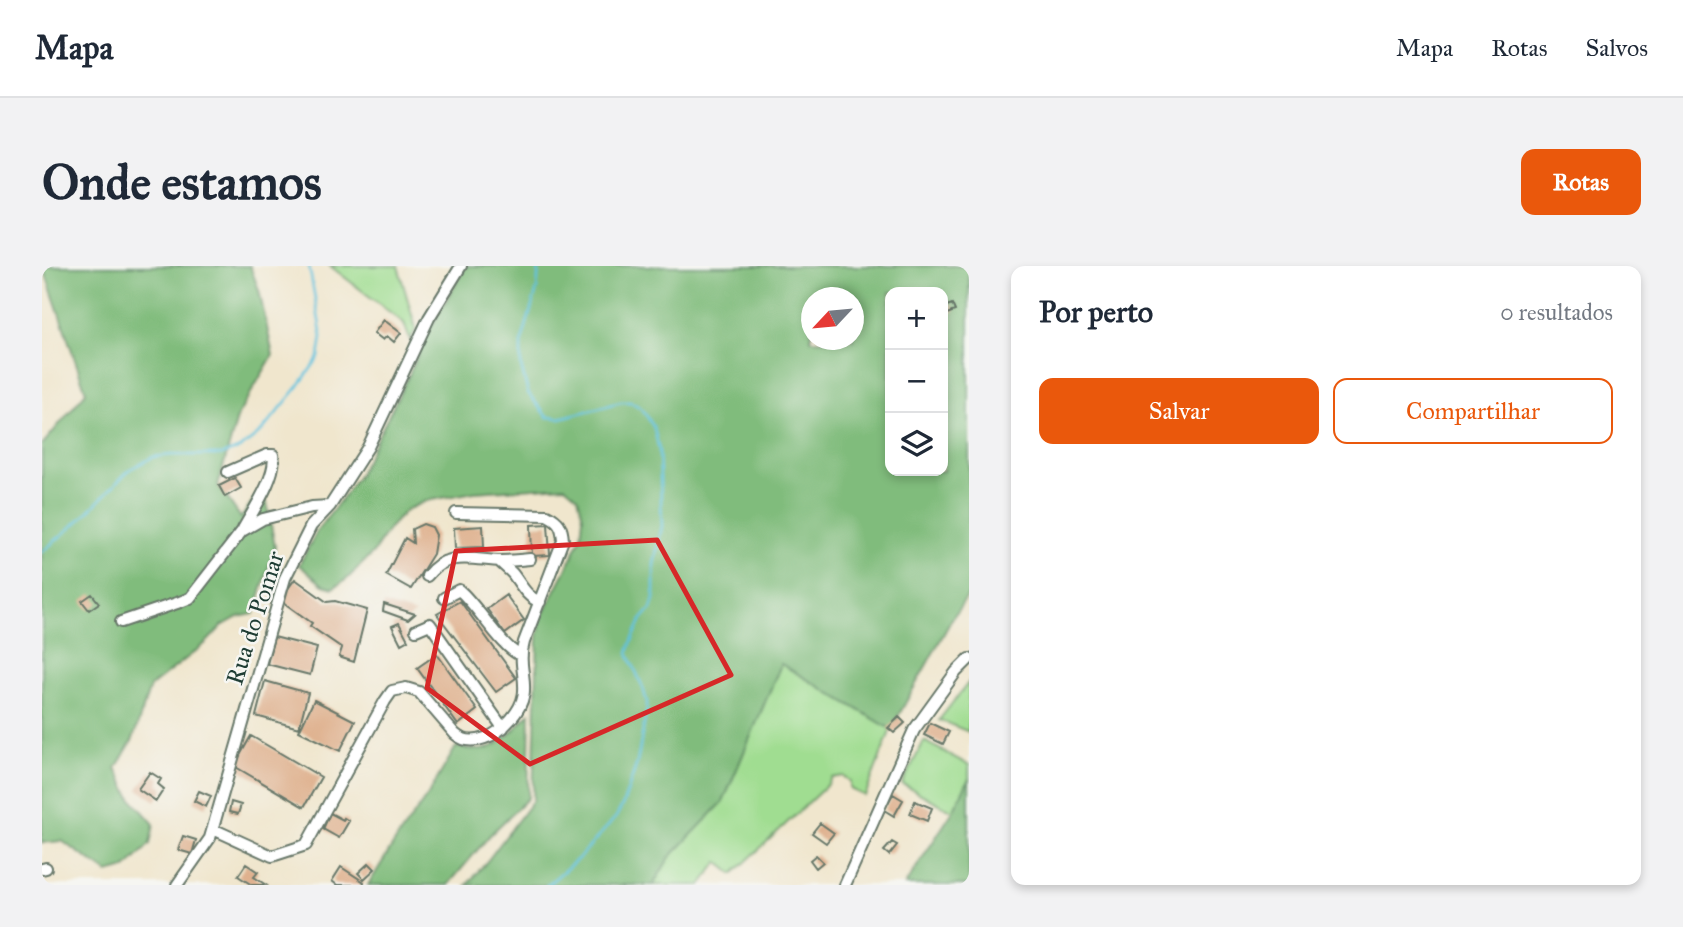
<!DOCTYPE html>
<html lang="pt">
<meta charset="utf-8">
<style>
:root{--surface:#fff;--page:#f2f2f3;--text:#1f2937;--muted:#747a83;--line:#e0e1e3;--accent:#ea580c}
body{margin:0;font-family:"IM FELL Great Primer",serif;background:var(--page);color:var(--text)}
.controls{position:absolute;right:21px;top:21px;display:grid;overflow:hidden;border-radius:14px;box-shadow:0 4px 10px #0003}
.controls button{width:63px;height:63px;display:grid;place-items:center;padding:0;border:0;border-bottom:2px solid var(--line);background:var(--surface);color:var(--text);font:35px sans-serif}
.compass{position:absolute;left:759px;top:21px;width:63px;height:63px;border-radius:50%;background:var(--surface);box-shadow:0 4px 10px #0003;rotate:244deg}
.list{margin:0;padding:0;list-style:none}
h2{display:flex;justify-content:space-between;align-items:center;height:91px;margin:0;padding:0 28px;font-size:30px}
h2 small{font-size:23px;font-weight:400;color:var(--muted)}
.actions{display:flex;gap:14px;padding:21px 28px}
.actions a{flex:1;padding:16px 0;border:2px solid var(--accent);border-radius:14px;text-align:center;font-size:24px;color:var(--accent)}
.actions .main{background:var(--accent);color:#fff}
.icon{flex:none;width:38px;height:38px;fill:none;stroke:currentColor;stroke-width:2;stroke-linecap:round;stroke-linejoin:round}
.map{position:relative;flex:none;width:927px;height:619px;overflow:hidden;border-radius:14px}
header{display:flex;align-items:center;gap:42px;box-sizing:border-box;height:98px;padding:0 35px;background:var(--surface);border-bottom:2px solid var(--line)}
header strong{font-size:33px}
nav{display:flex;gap:38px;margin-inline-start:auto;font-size:24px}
.intro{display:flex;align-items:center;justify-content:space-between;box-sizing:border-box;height:168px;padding:0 42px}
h1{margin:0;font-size:49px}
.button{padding:18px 32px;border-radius:14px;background:var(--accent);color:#fff;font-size:24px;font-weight:700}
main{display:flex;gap:42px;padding:0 42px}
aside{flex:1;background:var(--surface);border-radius:14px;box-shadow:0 4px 10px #0003}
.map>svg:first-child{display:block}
.green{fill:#a0dd91;stroke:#608d62;stroke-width:2}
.forest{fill:#80bc7b;stroke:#507c58;stroke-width:2;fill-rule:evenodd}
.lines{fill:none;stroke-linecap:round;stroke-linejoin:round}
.stream{stroke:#60c2de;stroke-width:2.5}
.building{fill:#dfb18e}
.minor-casing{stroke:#68786a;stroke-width:14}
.minor{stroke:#fff;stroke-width:10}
.marked{fill:none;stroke:#d62828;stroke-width:5;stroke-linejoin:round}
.labels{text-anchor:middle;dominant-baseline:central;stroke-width:5;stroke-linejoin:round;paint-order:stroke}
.street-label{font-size:24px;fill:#1f3d34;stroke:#f6f6f2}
</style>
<header>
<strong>Mapa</strong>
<nav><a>Mapa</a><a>Rotas</a><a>Salvos</a></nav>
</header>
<div class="intro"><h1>Onde estamos</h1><a class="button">Rotas</a></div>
<main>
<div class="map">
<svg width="927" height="619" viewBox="0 0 927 619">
<rect width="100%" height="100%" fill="#f6f6f2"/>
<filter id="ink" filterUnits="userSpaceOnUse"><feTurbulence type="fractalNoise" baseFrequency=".0143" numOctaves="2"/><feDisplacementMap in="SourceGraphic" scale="14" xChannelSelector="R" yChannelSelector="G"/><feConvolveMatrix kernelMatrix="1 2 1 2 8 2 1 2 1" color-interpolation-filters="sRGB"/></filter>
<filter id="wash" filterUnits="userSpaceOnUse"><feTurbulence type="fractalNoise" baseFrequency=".00686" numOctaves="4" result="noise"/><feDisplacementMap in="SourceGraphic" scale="28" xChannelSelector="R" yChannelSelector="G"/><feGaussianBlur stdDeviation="1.57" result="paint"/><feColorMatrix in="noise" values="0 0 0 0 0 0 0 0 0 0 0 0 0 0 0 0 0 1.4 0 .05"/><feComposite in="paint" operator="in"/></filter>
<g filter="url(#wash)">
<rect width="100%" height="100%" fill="#f0e6cd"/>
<!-- green -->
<path class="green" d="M288 0H356L374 63 368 74 362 57Z
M739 398 849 463 823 530 808 523V515L801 510 790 512 786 518 691 608 676 596 659 619H611L627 592 681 536Z
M927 416V466L897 454Z
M882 475 927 499V513L911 545 860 518Z"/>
<!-- forest -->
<path class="forest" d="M1 0H208L217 24 231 89 196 149 176 219 199 252 219 222 225 237 233 281 212 348 196 351 180 360 164 377 108 421 91 473 74 502 89 532 112 558 108 578 84 602 66 607 20 575 0 577V179L44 126Z
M424 0H927V328L911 351 849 463 739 398 681 536 627 592 611 619H425L446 594 491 534 496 370 499 352 526 300 539 271 541 251 536 231 523 220 432 226 384 235 364 244 347 262 331 287 304 314 291 322 281 319 257 299 275 265 302 230 317 208 367 109 383 72ZM848 26H901V205H848ZM769 32H811V74H769Z
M488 447 486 532 448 569 406 619H326L356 571 386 529 414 481C422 482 430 484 437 484 458 483 474 461 488 447Z
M927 513V619H863L911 545Z"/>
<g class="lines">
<!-- stream -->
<path class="stream" d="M497 0 495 23 479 78V100L486 127 505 151 518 152 579 136H589L599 142 606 152 612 162 617 184 620 260 612 298V333L609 343 600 353 589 377 586 387 601 422 605 436V442L595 497 581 538 574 551 538 591 505 619
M0 286 40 252 88 203 111 191 130 189H180L199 182 219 166 256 121 277 91 280 71 267 0"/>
</g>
<g id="blocks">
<!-- building -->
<path class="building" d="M904 37 905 40 910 38 913 45 902 49 901 38Z
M342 54 359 67 352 76 345 70 341 74 332 67Z
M193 212 199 222 183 231 177 220Z
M381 258 390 261 394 269 391 288 369 323 344 309 363 272 371 277 370 263Z
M506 258 508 289 490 290 489 259Z
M441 260 442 281 413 282 412 262Z
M253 313 285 336 293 335 325 344 312 396 297 391 300 382 268 360 270 357 238 334Z
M50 328 57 337 47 344 40 335Z
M464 329 482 354 463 368 445 343Z
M418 335 474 412 454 426 395 348Z
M342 338 373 348 366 354 341 345Z
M357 357 366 374 359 378 350 360Z
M232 371 275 382 268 409 225 398Z
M395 388 435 444 416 459 375 402Z
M223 415 266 427 257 462 214 450Z
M272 434 313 455 298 485 257 465Z
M857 451 863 457 852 467 846 462Z
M888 457 907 466 901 478 882 469Z
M209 470 279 511 262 541 192 500Z
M108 506 119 513 116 518 122 523 114 535 96 523Z
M157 525 169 530 164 541 152 535Z
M851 528 861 534 852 550 842 544Z
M873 535 890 542 885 555 868 548Z
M189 536 199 539 196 548 187 546Z
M288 547 301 554 302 552 307 555 297 572 281 563Z
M778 557 792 567 784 577 770 567Z
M141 570 154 574 150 588 136 584Z
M850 576 855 579 847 589 842 585Z
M774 589 781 596 774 602 768 594Z
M327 597 333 603 322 613 316 607Z
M204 598 216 606 212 611 224 619H210L196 610Z
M299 601 322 616 321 619H295L290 615Z"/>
</g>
</g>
<g filter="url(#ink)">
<use href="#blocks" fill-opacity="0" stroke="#68786a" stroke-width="2"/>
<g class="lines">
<defs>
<path id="minor" d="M186 206 225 189H231C236 208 211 245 201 263
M457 295C461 299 466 303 470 307 479 318 484 331 498 336
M385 310C405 284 431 294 459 295 469 295 478 294 488 293
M402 332 417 324C435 339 460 382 478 389
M79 356 138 336 148 332 200 265 221 253 270 241 288 240
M374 364 388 358 461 462
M171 563 230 590 264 579 343 435 350 425 364 422 377 426 413 468C422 476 432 476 443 472 454 469 462 461 469 453 495 423 473 406 482 376L521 274C520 260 517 255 505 249L414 247
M0 603 4 602
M135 619 168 572 243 312 269 260 288 240 326 181 387 52 419 0
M803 619 872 464 914 406 927 393"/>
</defs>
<!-- minor casing -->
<use href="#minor" class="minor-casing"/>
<!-- minor -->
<use href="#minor" class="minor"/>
</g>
</g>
<!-- marked area -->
<path class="marked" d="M615 274 689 409 488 498 385 422 414 285Z"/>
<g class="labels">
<!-- street labels -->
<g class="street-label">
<text transform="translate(213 352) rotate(-72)">Rua do Pomar</text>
</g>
</g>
</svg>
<div class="controls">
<button>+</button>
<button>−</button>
<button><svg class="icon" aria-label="layers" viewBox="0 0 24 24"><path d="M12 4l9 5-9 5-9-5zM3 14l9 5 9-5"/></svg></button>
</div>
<svg class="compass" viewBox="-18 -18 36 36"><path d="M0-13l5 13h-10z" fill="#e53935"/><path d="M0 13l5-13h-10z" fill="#747a83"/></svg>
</div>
<aside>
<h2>Por perto<small>0 resultados</small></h2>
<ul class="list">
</ul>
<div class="actions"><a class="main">Salvar</a><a>Compartilhar</a></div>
</aside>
</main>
